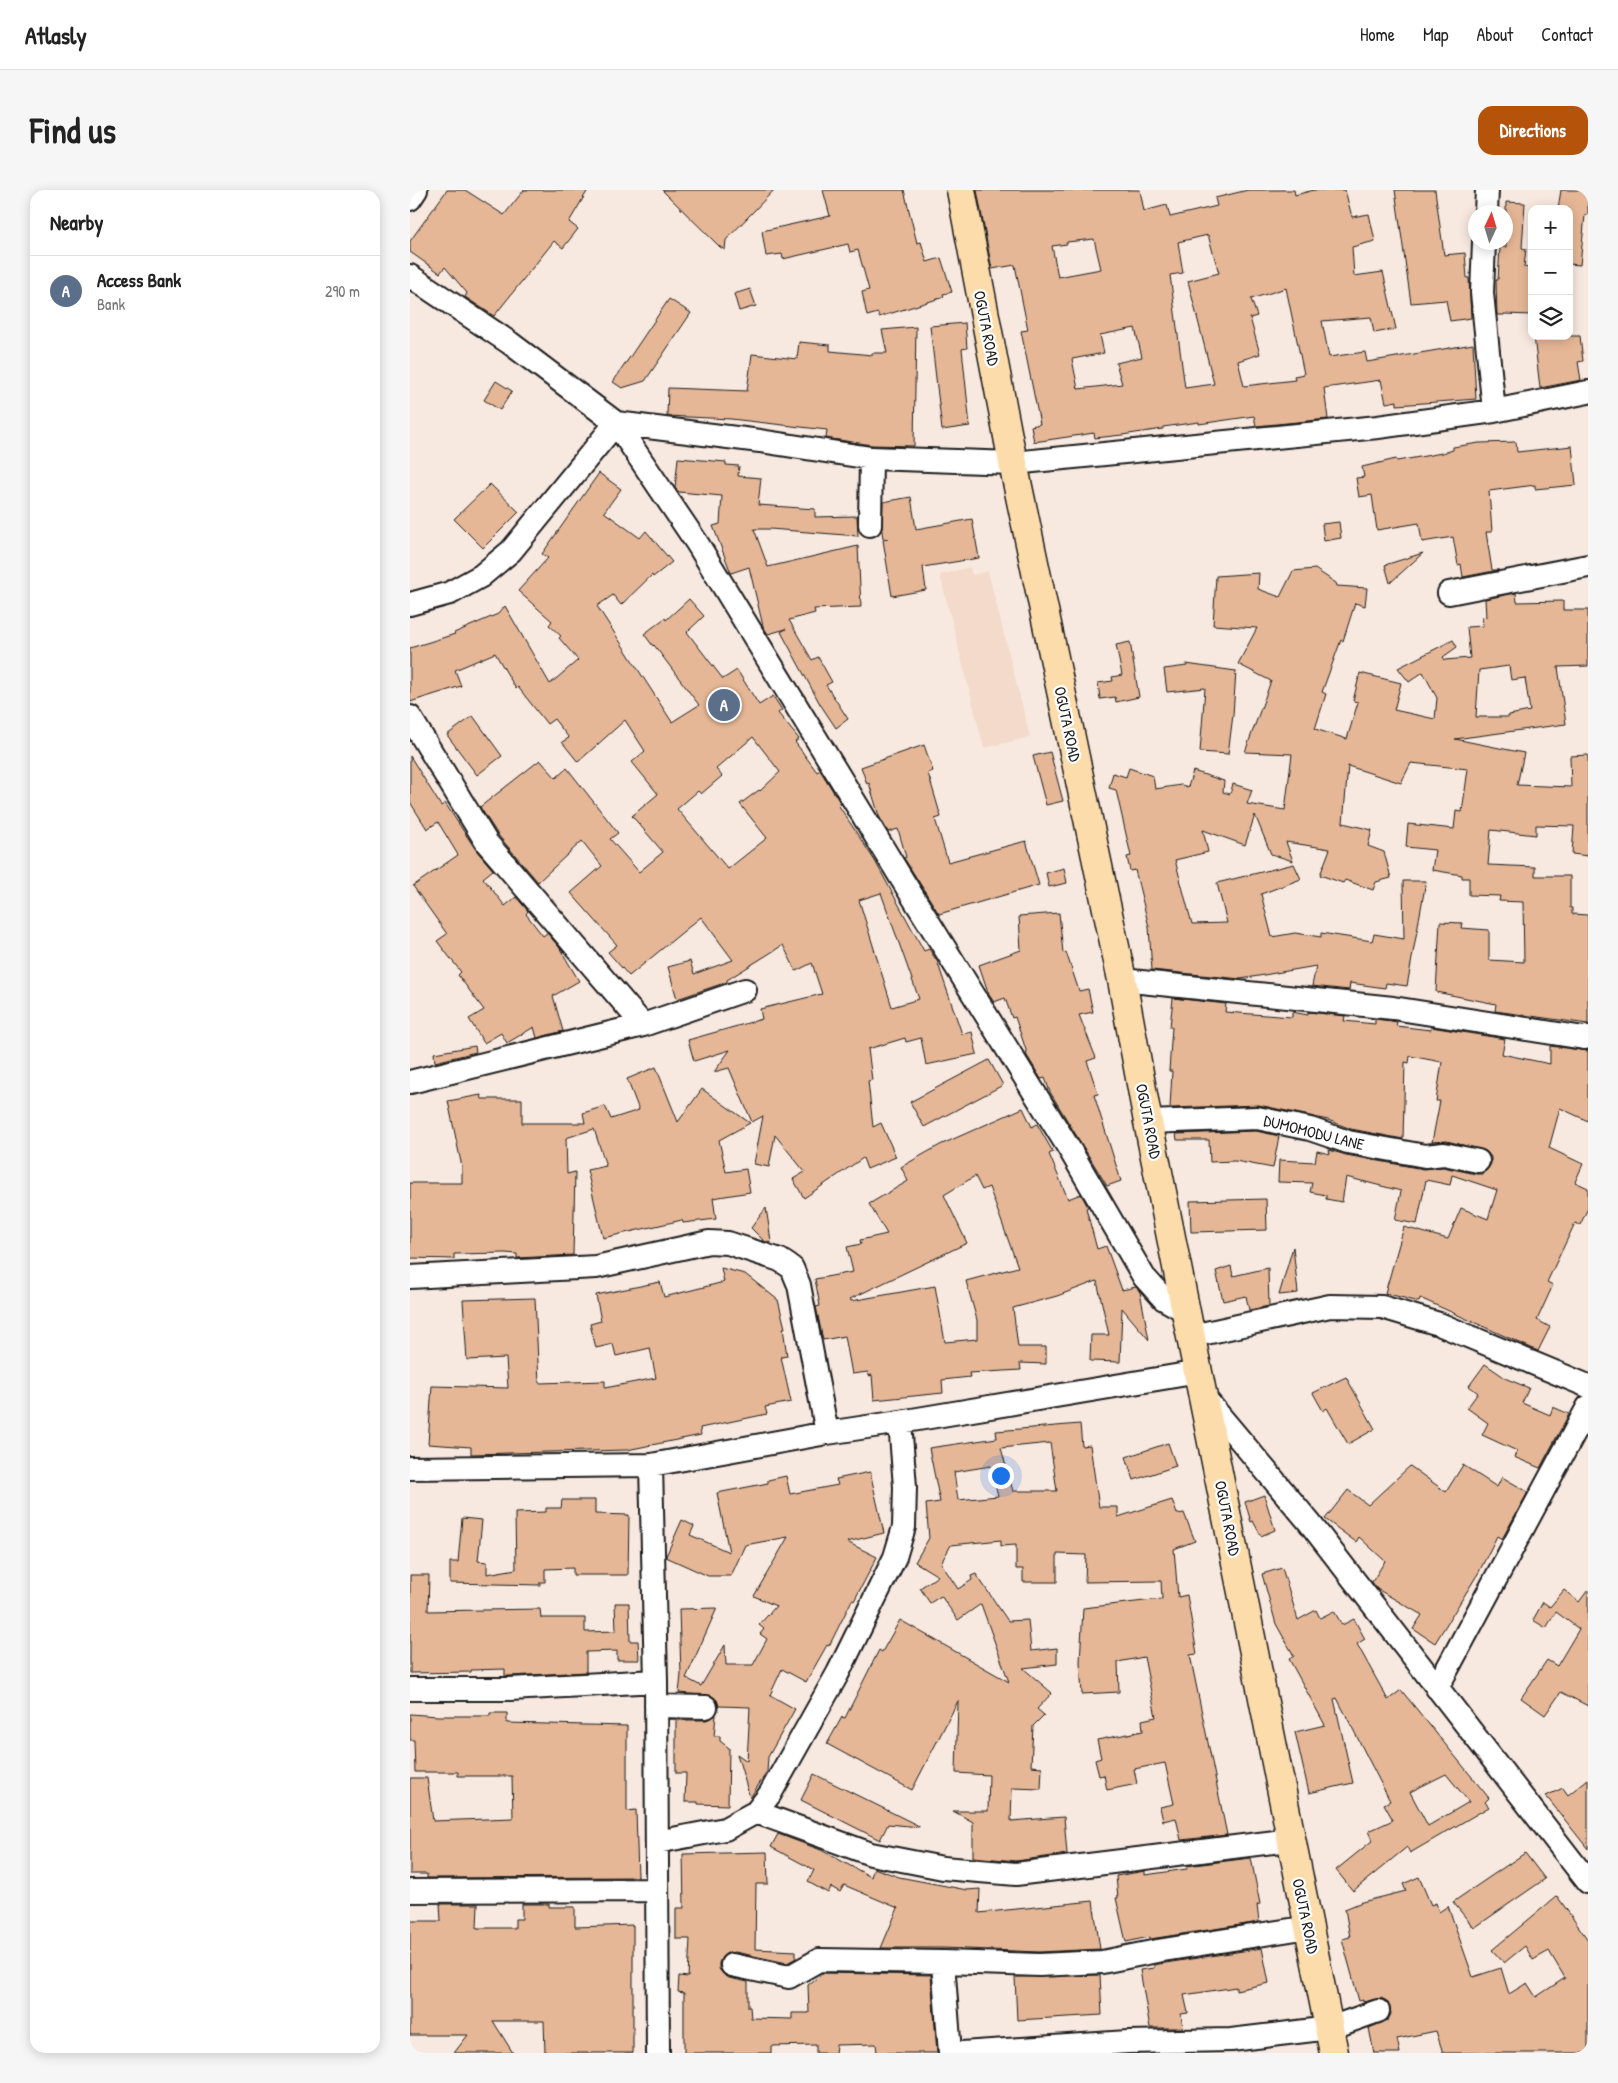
<!DOCTYPE html>
<meta charset="utf-8">
<style>
:root{--surface:#fff;--page:#f6f6f6;--text:#222;--muted:#767676;--line:#e0e0e0;--accent:#b45309}
body{margin:0;font-family:"Patrick Hand",sans-serif;background:var(--page);color:var(--text)}
.controls{position:absolute;right:15px;top:15px;display:grid;overflow:hidden;border-radius:10px;box-shadow:0 2px 12px #0003}
.controls button{width:45px;height:45px;display:grid;place-items:center;padding:0;border:0;border-bottom:1px solid var(--line);background:var(--surface);color:var(--text);font:25px sans-serif}
.compass{position:absolute;left:1058px;top:15px;width:45px;height:45px;border-radius:50%;background:var(--surface);box-shadow:0 2px 12px #0003;rotate:4deg}
.you{position:absolute;left:590px;top:1285px;width:18px;height:18px;margin:-12px;border:4px solid #fff;border-radius:50%;background:#1a73e8;box-shadow:0 0 0 8px #1a73e833}
.badge{display:grid;place-items:center;width:32px;height:32px;border-radius:50%;background:var(--accent);color:#fff;font-size:16px;font-weight:700}
.pin{position:absolute;translate:-50% -50%;border:2px solid #fff;box-shadow:0 1px 5px #0006}
.list{margin:0;padding:0;list-style:none}
h2{display:flex;justify-content:space-between;align-items:center;height:65px;margin:0;padding:0 20px;font-size:21px}
h2 small{font-size:16px;font-weight:400;color:var(--muted)}
.list li{display:grid;grid-template-columns:32px 1fr auto;gap:15px;align-items:center;box-sizing:border-box;height:70px;padding:0 20px;border-top:1px solid var(--line)}
.list b{display:block;font-size:19px;white-space:nowrap}
.list p{margin:0;font-size:16px;white-space:nowrap;color:var(--muted)}
.list em{font-size:16px;font-style:normal;color:var(--muted)}
.icon{flex:none;width:28px;height:28px;fill:none;stroke:currentColor;stroke-width:2;stroke-linecap:round;stroke-linejoin:round}
.map{position:relative;flex:none;width:1178px;height:1863px;overflow:hidden;border-radius:15px}
header{display:flex;align-items:center;gap:30px;box-sizing:border-box;height:70px;padding:0 25px;background:var(--surface);border-bottom:1px solid var(--line)}
header strong{font-size:24px}
nav{display:flex;gap:28px;margin-inline-start:auto;font-size:18px}
.intro{display:flex;align-items:center;justify-content:space-between;box-sizing:border-box;height:120px;padding:0 30px}
h1{margin:0;font-size:35px}
.button{padding:12px 22px;border-radius:15px;background:var(--accent);color:#fff;font-size:18px;font-weight:700}
main{display:flex;gap:30px;padding:0 30px}
aside{flex:1;background:var(--surface);border-radius:15px;box-shadow:0 2px 12px #0003}
.map>svg:first-child{display:block}
.built{fill:#f3daca}
.building{fill:#e6b796;stroke:#1c1c1c;fill-rule:evenodd}
.lines{fill:none;stroke-linecap:round;stroke-linejoin:round}
.minor-casing{stroke:#1c1c1c;stroke-width:26}
.major-casing{stroke:#1c1c1c;stroke-width:31}
.minor{stroke:#fff;stroke-width:22}
.major{stroke:#fddcac;stroke-width:28}
.labels{text-anchor:middle;dominant-baseline:central;stroke-width:4.5;stroke-linejoin:round;paint-order:stroke}
.street-label{font-size:16px;fill:#1c1c1c;stroke:#fff}
</style>
<header>
<strong>Atlasly</strong>
<nav><a>Home</a><a>Map</a><a>About</a><a>Contact</a></nav>
</header>
<div class="intro"><h1>Find us</h1><a class="button">Directions</a></div>
<main>
<aside>
<h2>Nearby<small></small></h2>
<ul class="list">
<li><span class="badge" style="background:#5c6f8a">A</span><div><b>Access Bank</b><p>Bank</p></div><em>290 m</em></li>
</ul>
</aside>
<div class="map">
<svg width="1178" height="1863" viewBox="0 0 1178 1863">
<rect width="100%" height="100%" fill="#f8e9e0"/>
<filter id="ink" filterUnits="userSpaceOnUse"><feTurbulence type="fractalNoise" baseFrequency=".02" numOctaves="2"/><feDisplacementMap in="SourceGraphic" scale="10" xChannelSelector="R" yChannelSelector="G"/><feConvolveMatrix kernelMatrix="1 2 1 2 8 2 1 2 1" color-interpolation-filters="sRGB"/></filter>
<g filter="url(#ink)">
<!-- built -->
<path class="built" d="M560 377 562 385 578 381 620 547 574 558 530 385Z"/>
<!-- building -->
<path class="building" d="M37 0H55L94 25 114 0H178L159 32 168 39 153 58 144 51 84 126 55 107 57 103 35 77 30 83 0 62V51Z
M252 0H364L316 50 315 60 310 57Z
M413 0H494L507 53 511 52 517 72 531 68 542 102 533 104 534 107 469 127 468 123 457 126 452 102 459 100 448 60 440 62 438 54 373 69 372 64 356 66 352 41 420 26Z
M567 0H730L734 21 757 15 760 27 807 16 805 8 838 0H884L885 5 904 0H935L942 27 959 24 965 51 942 57 944 86 973 82 986 139 964 143 961 127 912 131 919 167 955 162 957 172 1063 154 1066 209 987 215V211L976 213 971 190 914 198 918 229 846 236 844 226 789 234V232L753 237V239L712 245 685 248 684 243 624 252 621 236 630 234 611 141 618 140 605 75 582 79ZM798 45 809 83 778 91 804 194 775 198 760 85 773 83 768 52ZM684 49 691 79 648 87 642 56 657 54V52ZM876 98 894 184 884 186 885 190 834 196 828 171 850 164 840 128 847 126 841 109ZM725 138 732 167 706 173 712 194 668 199 662 169 694 163 690 145Z
M985 0H1025L1034 65 1055 63 1057 88H1059L1061 128 1040 131 1036 110 1001 113Z
M1151 0H1178V25H1175L1170 75 1159 74V19H1148Z
M1096 12 1115 13 1112 58 1116 59 1114 77 1122 78V125L1094 124V125H1087L1086 90H1088L1090 57H1096Z
M340 99 346 116 329 121 324 104Z
M259 109 281 123 235 191 212 198 203 192Z
M555 133 557 158 552 159 560 236 532 240 520 136Z
M506 137 504 256 462 255 416 248 417 240 321 229 257 226 258 198 337 201 342 164 387 169 389 152 420 155V161L462 165V163H477L472 140Z
M1124 146H1170L1173 171 1168 172 1171 190 1130 198Z
M86 191 102 201 90 220 74 210Z
M1106 252 1107 262 1162 256 1166 295 1125 299V295L1079 301 1082 342H1076L1082 380H1089L1053 387 1051 374 1048 375 1043 347 1012 352 1009 333 967 340 962 305 949 307 946 288 954 287 952 277 986 269 987 271 1032 263 1043 260V257L1069 253Z
M268 268 316 272V275L329 276 328 286 351 288 348 315 405 319V327L447 326 448 346 360 339H344L358 377 448 356 451 417 404 419 405 423 379 430 402 470 408 467 422 492 416 495 438 529 426 538 410 514 371 442 376 439 358 444 353 436 339 377 321 383 303 336 310 334 312 306 269 302 265 298Z
M189 283 211 299 194 322 230 348 236 341 262 372 243 387 242 385 211 415 203 405 187 416 262 532 289 515 244 455 243 456 234 444 255 428 256 430 279 409 294 426 277 442 313 489 327 480 349 515 363 506 372 520 368 523 389 549 385 552 407 582 410 580 431 614 429 616 465 671 514 761 519 759 527 771 552 844 562 842 567 864 516 875 511 848 496 852 495 848 458 859 462 890 458 891 463 937 471 933 486 967 457 979 453 968 394 1008 383 989 395 982 365 945 359 977 344 974 353 926 342 932 319 878 304 882 320 860 284 871 278 850 352 829 350 819 412 804 402 773 386 781 373 755 317 790V792L267 809 258 777 280 771 284 784 323 770 291 727 219 786 198 762 207 755 161 703 192 676 172 651 128 692 88 645 70 617 130 570 146 588 157 578 208 643 200 649 229 682 253 662 222 626 248 604 222 572 235 561 215 530 168 572 152 552 159 548 144 529 137 534 108 497 106 499 85 463 45 480 51 496 0 512V458L45 444 44 443 88 424 95 416 140 494 168 470 149 448 151 446 139 435 142 431 108 401 138 368 132 364ZM343 547 370 582 350 601 349 600 330 614 357 648 318 679 267 619 288 601 291 604 312 586 306 579ZM471 703 509 809 482 817 449 710Z
M80 294 109 322 73 358 44 329Z
M501 307 506 339 562 329 569 368 513 377 516 400 482 406 473 350 478 349 473 348 472 341 473 312Z
M929 332 931 348 914 351 912 334Z
M1013 363 980 393 975 375Z
M905 379 926 393 927 396 957 398 955 416 945 413 933 451 931 450 912 502 916 504 905 539 937 549 948 512 943 511 950 483 991 493 984 520 1025 529 1027 508 1013 482 999 492 988 478 1043 450 1047 457 1033 467 1035 470 1060 468 1057 437 1073 436 1072 428 1076 427 1075 409 1106 403 1107 412 1153 411V420H1178V476L1148 477 1156 534 1045 549 1114 563 1107 595 1161 597 1160 566 1178 565V666L1162 664 1164 636 1126 635V645L1081 640 1078 675 1125 677V686H1160V718H1162V724L1178 725V834L1085 821 1086 814 1026 802 1030 732 1052 733 1051 738 1079 740V770L1114 772 1113 712 1089 711 1090 706 1059 705V688H1052V685L1022 680 1025 660 996 657 998 634 1044 639 1046 621 1052 622 1058 579 1001 573 991 593 938 576 933 633 962 640 958 656 974 662 981 688 966 692 963 700 935 690 933 693 910 685 920 659 876 652 883 671 861 664 845 625 835 655 793 640 798 662 765 670 782 734 817 733 807 693 884 674 891 689 851 704 862 747 885 743 911 747V743L962 751 964 744 994 749 993 691H1016L997 796 976 793 975 798 940 793 939 800 902 796 906 776 831 789 742 780 739 737 725 680 720 681 717 667 721 666 706 600 699 598 703 583 716 587 719 578 743 586 745 599 771 595 778 597 783 581 814 591 813 602 820 604 823 594 842 600 837 614 875 620 882 564 835 562 861 491 828 474 847 438 803 435 806 386 849 383 848 399 870 407 883 381ZM1099 476 1101 490 1115 488 1120 521 1099 525V527H1066L1069 480Z
M720 452 729 507 706 512 705 507 690 509 688 493 703 491 702 487 712 485 706 455Z
M776 474 826 481 823 525 818 564 790 562 795 498 757 502 754 479 777 476Z
M63 526 92 566 67 585 37 545Z
M514 555 523 581 518 583 531 627 525 629 538 672 616 651 629 695 529 724 494 668 496 667 488 639 478 642 469 626 459 593 457 594 451 577Z
M640 562 653 611 636 615 623 566Z
M0 566 31 616 35 613 66 660 83 680 73 688 95 716 106 707 118 721 116 724 133 746 137 743 149 757 169 791 143 806 153 841 127 848 124 837 97 853 91 843 74 853 59 829 74 820 48 785 51 782 27 751 37 744 3 696 48 665 28 632 17 639 0 612Z
M654 678 657 693 639 697 636 683Z
M649 723 653 763 656 762 669 801 678 799 683 822 669 825 686 868 677 871 688 904 684 905 711 991 697 996 640 902 635 888 631 889 616 864 617 863 605 827 602 828 595 808 584 812 579 805 569 775 611 760 609 726Z
M763 808 816 814 815 822 882 827V822L898 825V822L935 826 934 831 965 834V829L981 831 987 832 986 836 1021 840V837L1095 849 1092 864 1140 874V856L1178 861V931L1150 918 1139 958 1173 974 1165 992 1178 998V1018L1170 1035 1165 1033 1137 1092 1143 1095 1127 1130 1140 1137 1128 1161 1010 1108 1009 1112 975 1103 994 1037 1038 1049 1051 1018 1078 1029 1087 1000 1042 985 1040 995 1016 990 1007 1034 985 1030 991 1001 936 987 932 1012 916 1009V1005L900 1002 902 993 868 992 869 970 905 972 907 961 920 964 919 960 936 965 1013 979 1033 977 1066 984H1072L1077 980 1081 974V967L1076 961 1037 951 1022 952 1030 911H1026L1032 872 1000 866 999 873 995 872 993 949 941 939 918 930 849 915 760 918 762 881H759L762 837H760Z
M65 856 66 862 25 872 24 863Z
M579 870 593 895 514 937 500 912Z
M246 877 268 932 292 899 340 933 309 950 316 982 336 979 340 1002 303 1008 306 1029 273 1033 272 1030 193 1048 177 980 196 976 184 939 156 948 157 984 165 982 163 1065 107 1068V1064L95 1063 44 1064V1069L0 1068V993H52V977L38 911 71 905 72 909H112V933H175L173 923 195 916 201 929 229 920 217 889Z
M613 918 622 937 627 934 643 962 639 964 658 1009 671 1004 678 1017 676 1018 687 1059 696 1056 712 1100 726 1097 730 1102 739 1150 712 1118 710 1172 680 1171 681 1145H699L687 1091 647 1106 603 1118 608 1157H636V1174L610 1173 611 1180 559 1183 560 1187 532 1190 533 1203 464 1210 462 1185 459 1186 458 1182 442 1184 435 1146 413 1150 406 1117 410 1116 405 1089 443 1082 437 1057 451 1054 450 1050 477 1044 459 1014 498 991 491 977 530 955ZM565 986 572 1000 579 997 608 1077 556 1091 567 1130V1149L535 1152 525 1096 441 1111 440 1109 557 1053 534 1005Z
M846 941 869 946 863 978 825 971 800 972 799 950H767L766 944Z
M856 1009 857 1040 781 1042 780 1011Z
M356 1018 359 1037 361 1053 354 1051 341 1038Z
M883 1057 888 1103 869 1105Z
M821 1076 823 1086 858 1078 859 1116 839 1120 836 1106 813 1111 806 1081Z
M311 1078 335 1084 368 1110 375 1138H373L377 1166 371 1167 381 1212 355 1217 357 1224 290 1238 291 1245 217 1260 61 1264V1257L18 1254 22 1196 98 1198 96 1168 57 1170 53 1110 125 1108 129 1193 195 1191V1198L246 1188 240 1158 206 1166 203 1154 186 1158 180 1134 191 1131 186 1105 250 1092 254 1107 314 1092Z
M1075 1174 1097 1189 1119 1198 1112 1213 1140 1225 1143 1217 1159 1224 1130 1278 1104 1267 1107 1261 1072 1245 1078 1233 1057 1218 1068 1203 1059 1196Z
M936 1187 965 1239 938 1254 917 1218 913 1221 903 1203Z
M670 1234 672 1256 680 1255 689 1317H708V1327L762 1310 767 1324 774 1323 785 1351 764 1359 768 1407 777 1405 787 1464 780 1465 817 1645 771 1650 766 1628 753 1631 750 1617 764 1614 755 1573 724 1579 727 1594 697 1600 694 1585 689 1586 685 1570 691 1568 687 1550 733 1541 732 1530 746 1527 734 1467 708 1472 709 1502 672 1504 670 1472 673 1418 752 1409 751 1391 675 1392 676 1365 647 1364V1392H613V1379H606V1355L591 1356V1350L541 1355 531 1373 548 1399 562 1390 561 1386 566 1384 598 1431 618 1430 621 1461 647 1458V1474L613 1478 642 1503 627 1519 634 1525 623 1536 621 1576 632 1577 631 1599 602 1598 601 1631 654 1627 657 1664 606 1671 563 1667V1632L543 1621H578L579 1585 546 1583 548 1511 502 1600 417 1554 432 1527 435 1528 469 1460 472 1462 490 1430 599 1492 571 1414 548 1430 531 1406 520 1413 510 1398 528 1386 505 1372 519 1348 516 1314 530 1312 519 1258 587 1248 586 1241ZM640 1253 647 1301H603L591 1258ZM581 1276 588 1306 548 1310 544 1282Z
M758 1253 766 1276 724 1290 716 1267Z
M1053 1275 1087 1297 1092 1287 1118 1302 1092 1349 1087 1346 1069 1382 1025 1453 1003 1439 1012 1425 967 1399 962 1392 975 1371 949 1347 946 1352 915 1329 938 1300 958 1315 1000 1276 1036 1302Z
M460 1282 474 1343 437 1352 467 1367 444 1411 442 1410 419 1456 417 1455 396 1492 372 1479 360 1505 385 1519 358 1567 357 1582 340 1608 327 1564 337 1571 340 1517 309 1516 307 1510 302 1506 269 1503 271 1485 269 1419 307 1418 276 1488 291 1496 315 1455 316 1475H343L357 1449 350 1444 354 1439 349 1435 366 1416 344 1406 378 1347 335 1355 321 1386H298L256 1367V1366L272 1330 284 1336 280 1345 319 1362 307 1303 358 1293V1290L376 1286 380 1304 428 1295 426 1289Z
M854 1305 865 1340 851 1346 843 1331 841 1332 835 1312Z
M152 1310H185V1324L219 1325 218 1385H163V1378L135 1379V1392H130V1395L40 1393V1372H48L52 1328 72 1330 68 1371 77 1372V1384L106 1379 105 1323 136 1322V1318H151Z
M872 1378 888 1430 906 1420 910 1428 924 1421 932 1435 944 1429 955 1449 947 1454 978 1510 991 1500 1079 1608 1075 1612 1079 1617 1000 1663 997 1657 943 1701 926 1680 963 1650 959 1641 983 1630 974 1614 980 1611 927 1508 924 1509 943 1593 899 1603 885 1542 915 1535 879 1469 884 1466 866 1434 852 1384ZM1036 1584 1059 1612 1018 1636 1000 1602Z
M0 1385H19L18 1421 130 1419 131 1428H175V1442L206 1441 205 1413H219L220 1451H228L229 1470H207V1461L176 1462V1482L100 1486H95V1479L61 1480V1482L0 1483Z
M1154 1400 1169 1412 1178 1400V1516L1151 1502 1135 1525 1111 1508 1137 1470 1147 1476 1169 1439 1146 1422 1136 1438 1123 1430 1133 1412 1140 1417Z
M80 1523H97V1533L217 1536V1621L226 1620 228 1687 17 1688V1684H0V1588H17L23 1631 103 1628 102 1586H48V1582H5L4 1550H0V1524L28 1526H80Z
M306 1525 304 1546H310V1551L319 1558 318 1615 288 1614V1612H275L276 1583H266V1530H296Z
M404 1584 509 1636V1637L478 1634 470 1650 391 1610Z
M1178 1589V1659L1136 1606 1153 1598 1158 1605Z
M368 1644 411 1660 461 1687 464 1678 489 1687 557 1700 570 1699 569 1723 683 1711 690 1759 629 1762 533 1758H471L488 1718 434 1695 430 1702 421 1697 418 1703 398 1692 404 1680 361 1657Z
M357 1662 358 1694H346L345 1759 386 1761V1768L377 1773 325 1762 317 1763 312 1767 309 1773V1779L313 1784 319 1788 338 1792V1817H340L341 1828 382 1829V1823H399L398 1795 413 1783 521 1785 527 1863H467L466 1854 426 1855 425 1863H406V1855L361 1856V1863H274V1803L268 1802 269 1786 278 1787 280 1749H266V1718H274L273 1664Z
M1115 1663 1135 1689 1064 1738 1043 1712Z
M841 1668 850 1714 847 1715 849 1732 740 1749 739 1747 716 1752 706 1708H708L706 1686 735 1681V1685L777 1679 776 1676Z
M1009 1687 1021 1715 1026 1713 1029 1722 1038 1716 1063 1787 1091 1778 1099 1804 1117 1793 1126 1807 1155 1788 1139 1761 1123 1770 1115 1756 1094 1773 1082 1760 1147 1706 1178 1750V1863H1033L1026 1841 987 1849 990 1863H964L959 1838 978 1830 981 1824 980 1817 977 1811 971 1808 953 1812V1810L949 1811 932 1749 940 1747 935 1719 952 1712 996 1701 993 1694Z
M30 1714H68L67 1738H105V1729H112V1714H139V1717H165V1737L223 1735V1863H135L134 1831H83L103 1863H44L58 1845H0V1731H31Z
M852 1758 859 1793 826 1800V1797L774 1805 778 1823 771 1824 773 1838H740L730 1780 744 1778V1775L749 1774Z
M690 1785 692 1825 607 1830 605 1787Z"/>
<g class="lines">
<defs>
<path id="minor" d="M0 9 6 0
M1076 22 1077 0
M1074 52 1072 103 1084 221
M0 86 100 153 206 233 350 251 461 268 603 273 968 237 1084 221 1178 202
M460 335 461 268
M1039 403 1178 376
M0 414 40 403 71 386 101 361 206 233 287 353 493 691 660 960 734 1087 754 1109 777 1122
M0 527 77 653 233 835
M712 790 983 818 1174 848 1178 847
M0 892 233 835 335 800
M738 932 847 928 900 939 938 952 1015 966 1034 964 1068 971
M0 1087 186 1077 299 1052 318 1053 370 1070 382 1078 389 1095 417 1243
M782 1146 920 1116 972 1117 1029 1134 1178 1196
M794 1207 899 1332 1178 1692
M241 1275 246 1491
M0 1278 241 1275 417 1243 490 1232 789 1182
M1027 1498 1178 1217
M0 1499H100L246 1491 248 1863
M246 1516 296 1517
M346 1622 461 1664 533 1678 606 1684 880 1650
M247 1652 315 1639 346 1622 360 1604 428 1483 485 1367 494 1337 495 1297 490 1232
M0 1701 247 1700
M533 1772 540 1863
M322 1775 379 1787 409 1770 533 1772 629 1775 692 1772 747 1761 899 1737
M552 1863 718 1852 821 1850 920 1838 968 1821"/>
<path id="major" d="M551 0 603 273 712 790 738 932 924 1863"/>
</defs>
<!-- minor casing -->
<use href="#minor" class="minor-casing"/>
<!-- major casing -->
<use href="#major" class="major-casing"/>
<!-- minor -->
<use href="#minor" class="minor"/>
<!-- major -->
<use href="#major" class="major"/>
</g>
</g>
<g class="labels">
<!-- street labels -->
<g class="street-label">
<text transform="translate(577 138) rotate(79)">OGUTA ROAD</text>
<text transform="translate(658 534) rotate(78)">OGUTA ROAD</text>
<text transform="translate(739 931) rotate(79)">OGUTA ROAD</text>
<text transform="translate(904 942) rotate(14)">DUMOMODU LANE</text>
<text transform="translate(818 1328) rotate(79)">OGUTA ROAD</text>
<text transform="translate(896 1726) rotate(78)">OGUTA ROAD</text>
</g>
</g>
</svg>
<div class="controls">
<button>+</button>
<button>−</button>
<button><svg class="icon" aria-label="layers" viewBox="0 0 24 24"><path d="M12 4l9 5-9 5-9-5zM3 14l9 5 9-5"/></svg></button>
</div>
<svg class="compass" viewBox="-18 -18 36 36"><path d="M0-13l5 13h-10z" fill="#e53935"/><path d="M0 13l5-13h-10z" fill="#767676"/></svg>
<div class="you"></div>
<div class="pin badge" style="left:314px;top:515px;background:#5c6f8a">A</div>
</div>
</main>
